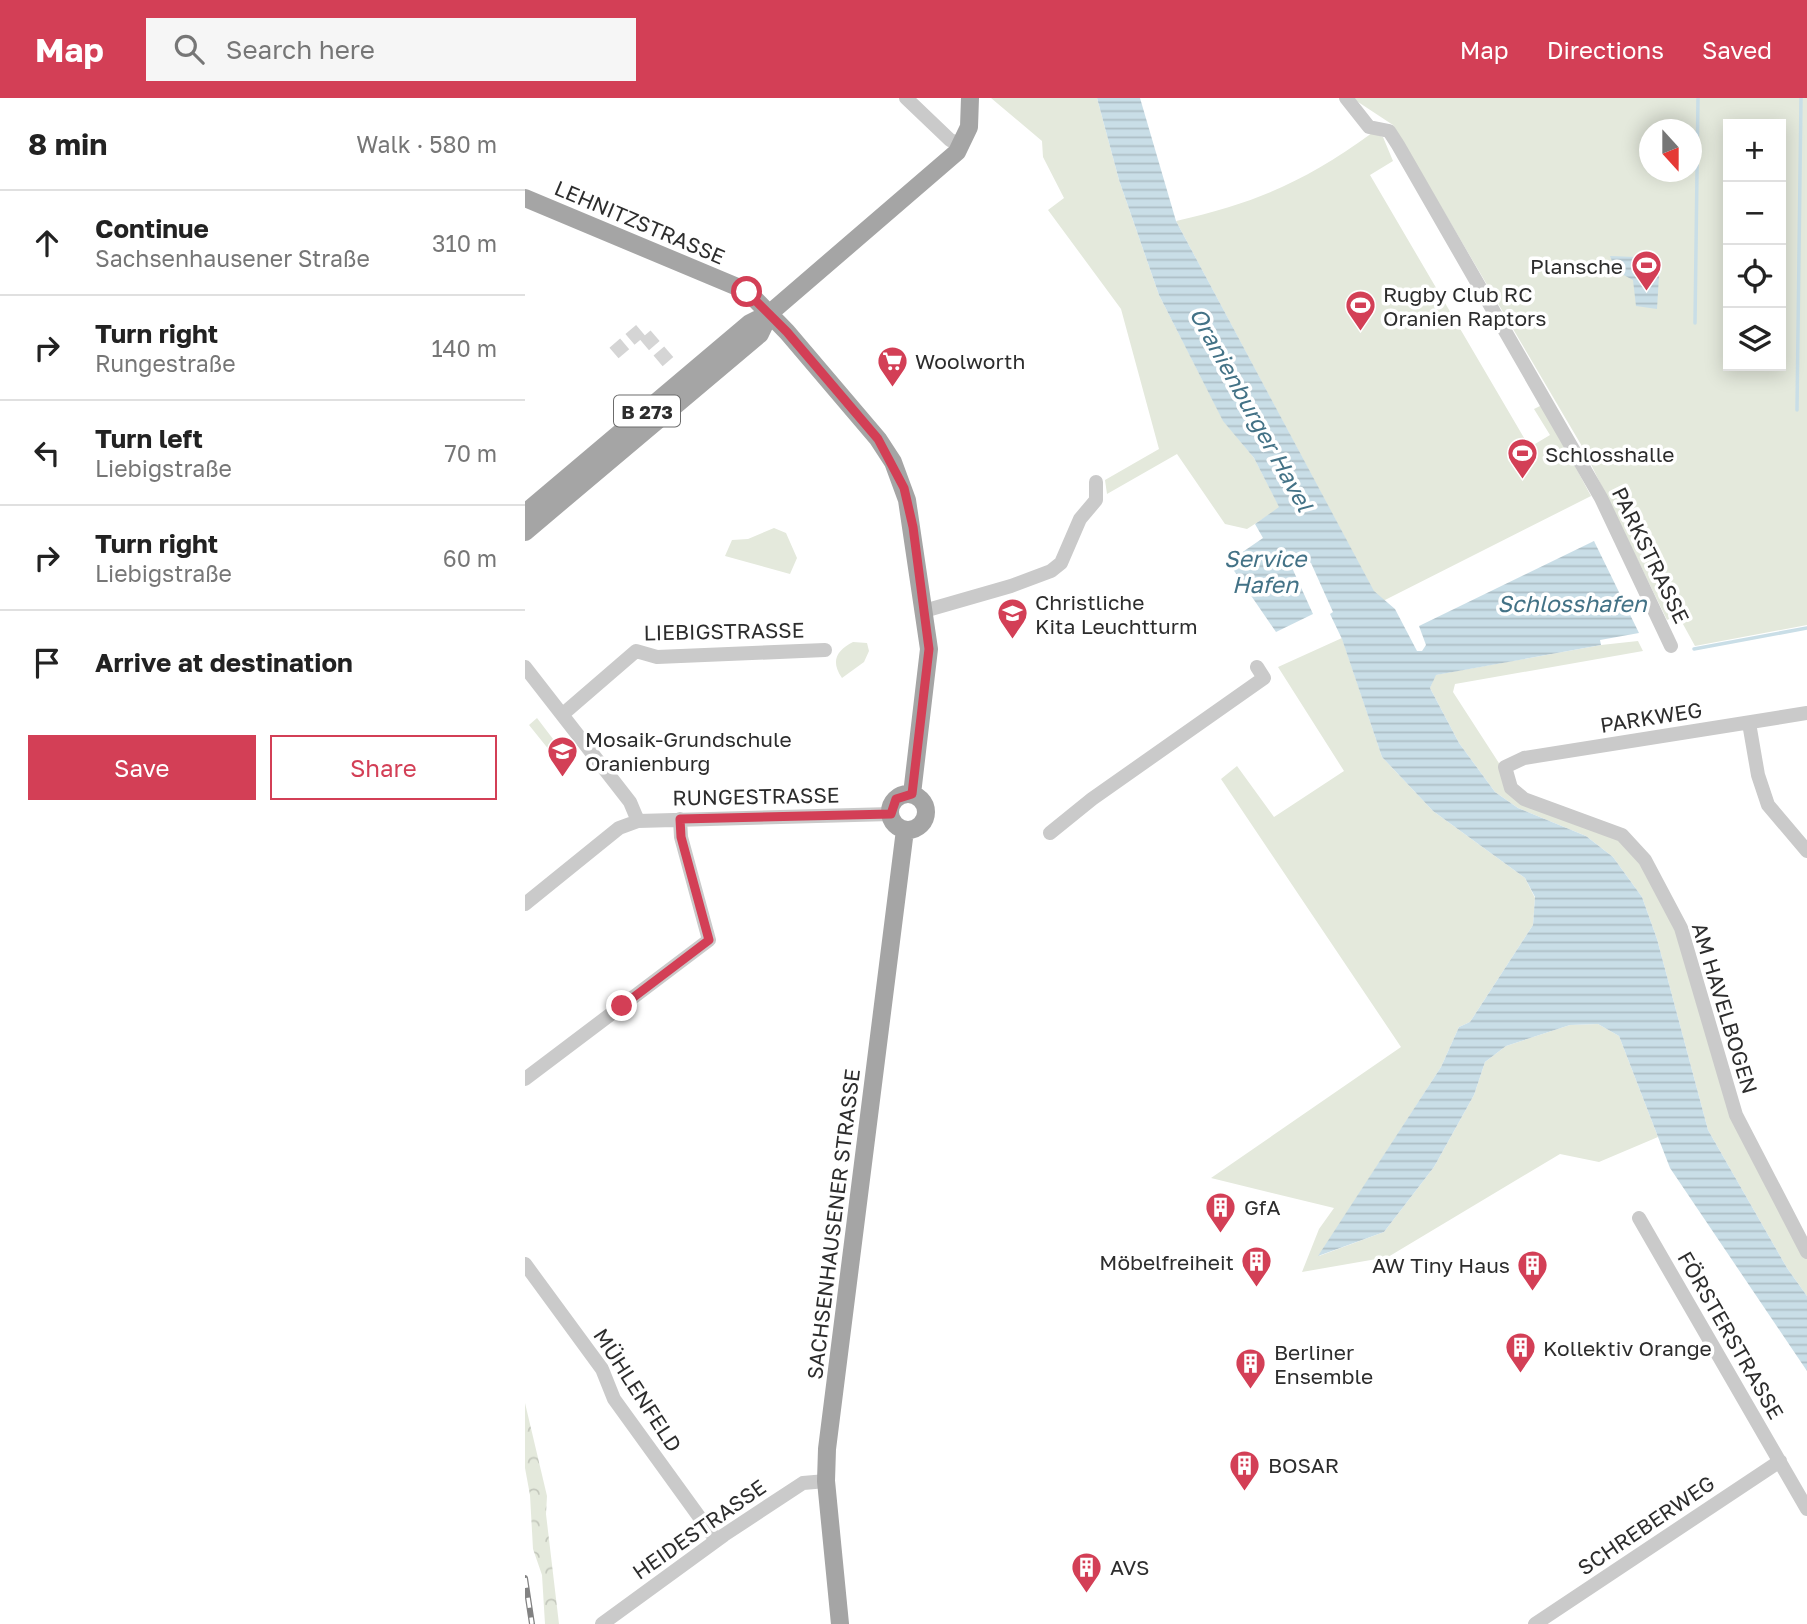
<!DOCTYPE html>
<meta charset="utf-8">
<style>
:root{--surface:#fff;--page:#f6f6f6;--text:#222;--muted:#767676;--line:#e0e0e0;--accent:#d33f56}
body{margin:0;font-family:"Golos Text",sans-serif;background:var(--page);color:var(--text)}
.controls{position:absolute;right:21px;top:21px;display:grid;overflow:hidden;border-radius:0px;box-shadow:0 4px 18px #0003}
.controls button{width:63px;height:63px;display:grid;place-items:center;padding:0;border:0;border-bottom:2px solid var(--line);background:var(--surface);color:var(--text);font:35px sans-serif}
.compass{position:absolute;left:1114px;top:21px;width:63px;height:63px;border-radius:50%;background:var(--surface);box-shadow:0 4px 18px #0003;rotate:159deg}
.stop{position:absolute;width:21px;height:21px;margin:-16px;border:5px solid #d33f56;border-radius:50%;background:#fff}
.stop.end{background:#d33f56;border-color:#fff;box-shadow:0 2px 7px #0008}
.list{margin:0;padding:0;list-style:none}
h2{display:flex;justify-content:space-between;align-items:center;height:91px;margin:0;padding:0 28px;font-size:30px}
h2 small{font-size:23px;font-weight:400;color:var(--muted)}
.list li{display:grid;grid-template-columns:46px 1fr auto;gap:21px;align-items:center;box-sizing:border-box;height:105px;padding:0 28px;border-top:2px solid var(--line)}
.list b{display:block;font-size:26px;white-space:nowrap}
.list p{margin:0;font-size:23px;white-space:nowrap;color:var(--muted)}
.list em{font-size:23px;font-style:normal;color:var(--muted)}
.actions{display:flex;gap:14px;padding:21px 28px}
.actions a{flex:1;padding:16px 0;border:2px solid var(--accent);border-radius:0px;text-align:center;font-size:24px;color:var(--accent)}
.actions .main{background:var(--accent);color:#fff}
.icon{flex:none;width:38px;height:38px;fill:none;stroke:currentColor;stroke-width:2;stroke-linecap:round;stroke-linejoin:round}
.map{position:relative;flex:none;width:1282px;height:1526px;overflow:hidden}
header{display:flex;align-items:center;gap:42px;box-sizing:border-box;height:98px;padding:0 35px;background:var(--accent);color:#fff}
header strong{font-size:33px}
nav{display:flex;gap:38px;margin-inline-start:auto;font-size:24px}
.search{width:490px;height:63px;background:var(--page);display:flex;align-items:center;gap:18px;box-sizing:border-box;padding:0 24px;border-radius:0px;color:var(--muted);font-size:26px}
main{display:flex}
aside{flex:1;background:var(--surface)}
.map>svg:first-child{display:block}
.green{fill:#e4e9dc;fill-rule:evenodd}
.forest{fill:url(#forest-crowns)}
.water{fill:url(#water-rules)}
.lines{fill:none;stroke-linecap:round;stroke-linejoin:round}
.stream{stroke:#c9dee7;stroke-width:3.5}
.minor-tunnel{stroke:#d5d5d5;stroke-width:14;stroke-dasharray:14 7;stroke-linecap:butt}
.minor{stroke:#cacaca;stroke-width:14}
.major{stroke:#a5a5a5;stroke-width:18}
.rail-casing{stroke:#828282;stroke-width:6}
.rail{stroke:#fff;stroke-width:3.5;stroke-dasharray:10;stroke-linecap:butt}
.route{stroke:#d33f56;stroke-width:9}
.labels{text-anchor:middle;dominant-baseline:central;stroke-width:7;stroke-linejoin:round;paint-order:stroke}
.shield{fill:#fff;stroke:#6c6c6c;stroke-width:2}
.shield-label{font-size:19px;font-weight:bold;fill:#2d2d2d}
.street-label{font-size:21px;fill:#2d2d2d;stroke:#fff}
.poi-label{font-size:21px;fill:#2d2d2d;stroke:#fff;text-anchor:start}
.water-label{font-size:23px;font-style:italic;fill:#437286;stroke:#fff}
</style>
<header>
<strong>Map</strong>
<div class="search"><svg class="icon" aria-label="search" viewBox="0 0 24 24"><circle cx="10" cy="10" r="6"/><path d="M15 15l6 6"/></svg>Search here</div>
<nav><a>Map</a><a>Directions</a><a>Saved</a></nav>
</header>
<main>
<aside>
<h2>8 min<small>Walk · 580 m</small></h2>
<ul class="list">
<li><svg class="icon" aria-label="ahead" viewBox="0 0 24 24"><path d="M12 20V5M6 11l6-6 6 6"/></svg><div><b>Continue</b><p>Sachsenhausener Straße</p></div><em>310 m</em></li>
<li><svg class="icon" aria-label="right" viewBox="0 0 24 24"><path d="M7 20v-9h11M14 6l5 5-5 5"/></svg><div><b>Turn right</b><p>Rungestraße</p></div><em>140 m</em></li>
<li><svg class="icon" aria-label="left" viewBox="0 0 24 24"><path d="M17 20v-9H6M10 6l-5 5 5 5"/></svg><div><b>Turn left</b><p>Liebigstraße</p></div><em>70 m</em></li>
<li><svg class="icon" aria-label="right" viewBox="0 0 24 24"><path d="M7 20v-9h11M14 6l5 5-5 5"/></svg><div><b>Turn right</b><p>Liebigstraße</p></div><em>60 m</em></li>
<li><svg class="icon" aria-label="arrive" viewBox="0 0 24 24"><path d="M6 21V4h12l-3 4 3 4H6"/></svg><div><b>Arrive at destination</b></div></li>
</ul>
<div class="actions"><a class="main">Save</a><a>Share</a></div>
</aside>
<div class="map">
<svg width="1282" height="1526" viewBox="0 0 1282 1526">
<defs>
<pattern id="forest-crowns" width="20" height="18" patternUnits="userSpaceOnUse" patternTransform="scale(1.75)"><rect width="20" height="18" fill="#e4e9dc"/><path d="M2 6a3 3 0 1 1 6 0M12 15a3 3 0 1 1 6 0" fill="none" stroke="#c4c8bd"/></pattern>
<pattern id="water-rules" width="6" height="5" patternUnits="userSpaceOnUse" patternTransform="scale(1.75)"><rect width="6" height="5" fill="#c9dee7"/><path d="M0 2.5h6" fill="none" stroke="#adbfc6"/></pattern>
</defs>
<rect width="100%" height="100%" fill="#fff"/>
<!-- green -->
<path class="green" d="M466 0H572L594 82 634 197 698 322 729 360 755 410 722 431 700 426 652 356 582 396 580 382 634 351 596 211 523 112 539 100 518 59 517 43Z
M827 0H1282V527L1170 548 1153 517 1142 522 1058 350 868 27ZM1203 26H1256V268H1203ZM1125 32H1167V74H1125Z
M847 35 858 39 868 63 845 77 1002 345 1005 349 1025 337 1009 311 1017 307 1066 398 858 503 849 494 651 123C733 104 779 84 847 35Z
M249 430 261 435 272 460 265 476 200 458 207 442 223 441Z
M817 540 857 659 908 713 1000 780 1010 800 1008 827 945 924 934 929 916 969 794 1158 859 1134 909 1069 949 997 960 964 981 948 1045 927 1073 926 1094 938 1133 1039 1074 1064 1035 1056 863 1159 777 1174 794 1131 809 1110 686 1080 876 949 696 681 712 668 749 719 819 673 753 569Z
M1113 543 1118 553 930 586 928 594 981 676 986 690 1097 737 1156 830 1201 987 1282 1154V1198L1262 1170 1183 1032 1132 841 1117 799 1088 759 1061 738 993 710 970 694 934 645 905 590 910 577 1076 547Z
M328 544 342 545 344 553 339 564 317 580C305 563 312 552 328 544Z
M12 620 44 662 37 668 4 627Z"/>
<!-- forest -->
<path class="forest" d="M0 1305 22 1398 21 1416 34 1526H20L17 1477 8 1451 5 1397 0 1370Z"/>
<!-- water -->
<path class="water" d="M572 0H615L651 123 849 493 870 511 892 553H897L901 547 894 528 1069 443 1114 535 1075 542 1076 547 911 577 905 590 934 645 970 694 993 710 1061 738 1088 759 1117 799 1132 841 1183 1032 1262 1170 1282 1198V1273L1145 1070 1094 938 1073 926 1045 927 981 948 960 964 949 997 909 1069 859 1134 793 1158 916 969 934 929 945 924 1008 827 1010 799 1000 780 908 713 857 659 817 541 805 516 808 514 786 465 774 456 764 463 788 516 751 534 703 464 738 440 730 426 754 409 729 360 698 323 634 197 594 82Z
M1085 158 1135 160 1132 211 1111 208 1108 182 1091 173Z"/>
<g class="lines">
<!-- stream -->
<path class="stream" d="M1170 225 1173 0
M1272 312 1276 0
M1169 551 1282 530"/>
<!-- minor-tunnel -->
<path class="minor-tunnel" d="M89 255 116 232 145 266"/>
<!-- minor -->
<path class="minor" d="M381 0 425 42 437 47
M821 0 844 29 864 33 873 47 1076 400 1146 548
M399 513 486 488 526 473 536 465 555 421 571 402V384
M0 569 105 704 113 723
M1282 615 999 660 980 669 986 690 999 701 1097 737 1120 762 1156 830 1211 1017 1282 1154
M38 616 111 553 132 559 300 552
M1224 625 1233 677 1243 707 1282 753
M525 735 567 701 739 580 732 569
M0 806 94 730 113 723 366 716
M0 981 184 842 156 739 155 721
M1114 1120 1282 1411
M0 1166 77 1271 89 1301 191 1442
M77 1526 199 1437 278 1385 301 1383
M1010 1526 1255 1363"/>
<!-- major -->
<path class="major" d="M0 100 222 193 262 234 353 341 368 364 382 402 404 551 387 696
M0 415 225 225 245 215 432 54 444 29 445 0
M0 434 235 236 245 215
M365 714a18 18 0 1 1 36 0a18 18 0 1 1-36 0Z
M315 1526 301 1383 302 1351 380 732"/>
<defs>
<path id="rail" d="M0 1480 7 1526"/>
</defs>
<!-- rail casing -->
<use href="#rail" class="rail-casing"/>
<!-- rail -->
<use href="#rail" class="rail"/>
</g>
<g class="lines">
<!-- route -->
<path class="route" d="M97 908 184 842 156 739 155 721 366 716 371 701 387 696 404 551 388 429 379 390 353 341 262 234 222 194"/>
</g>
<!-- icons -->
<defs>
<symbol id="stadium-pin" viewBox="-11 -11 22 30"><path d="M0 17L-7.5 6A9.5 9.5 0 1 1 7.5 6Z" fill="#d33f56" stroke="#fff"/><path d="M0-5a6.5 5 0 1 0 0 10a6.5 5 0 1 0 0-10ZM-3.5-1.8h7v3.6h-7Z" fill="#fff"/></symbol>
<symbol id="supermarket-pin" viewBox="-11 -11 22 30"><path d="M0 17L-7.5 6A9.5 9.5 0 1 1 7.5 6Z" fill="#d33f56" stroke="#fff"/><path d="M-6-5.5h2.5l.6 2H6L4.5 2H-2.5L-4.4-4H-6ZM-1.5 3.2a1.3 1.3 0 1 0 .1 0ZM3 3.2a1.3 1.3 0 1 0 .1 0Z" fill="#fff"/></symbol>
<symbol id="school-pin" viewBox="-11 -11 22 30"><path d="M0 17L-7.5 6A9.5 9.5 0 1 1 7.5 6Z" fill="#d33f56" stroke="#fff"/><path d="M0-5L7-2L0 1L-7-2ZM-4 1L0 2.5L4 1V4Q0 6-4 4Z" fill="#fff"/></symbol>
<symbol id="building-pin" viewBox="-11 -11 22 30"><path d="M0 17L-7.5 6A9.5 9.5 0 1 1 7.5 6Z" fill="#d33f56" stroke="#fff"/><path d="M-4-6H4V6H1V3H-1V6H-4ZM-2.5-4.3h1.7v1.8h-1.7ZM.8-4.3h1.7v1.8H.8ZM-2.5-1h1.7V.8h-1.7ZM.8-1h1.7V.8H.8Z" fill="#fff"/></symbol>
</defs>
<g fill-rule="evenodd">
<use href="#stadium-pin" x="1104" y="150" width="35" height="47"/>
<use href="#stadium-pin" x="818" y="190" width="35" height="47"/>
<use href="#supermarket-pin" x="350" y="246" width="35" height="47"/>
<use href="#stadium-pin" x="980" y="338" width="35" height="47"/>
<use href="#school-pin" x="470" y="498" width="35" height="47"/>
<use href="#school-pin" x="20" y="636" width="35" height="47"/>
<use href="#building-pin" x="678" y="1092" width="35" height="47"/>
<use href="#building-pin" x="714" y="1146" width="35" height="47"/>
<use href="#building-pin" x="990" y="1150" width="35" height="47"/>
<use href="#building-pin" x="978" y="1232" width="35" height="47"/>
<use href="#building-pin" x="708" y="1248" width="35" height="47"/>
<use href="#building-pin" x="702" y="1350" width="35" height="47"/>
<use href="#building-pin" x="544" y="1452" width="35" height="47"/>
</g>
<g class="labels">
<!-- shield labels -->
<rect class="shield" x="89" y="297.5" width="66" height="31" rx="5"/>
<g class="shield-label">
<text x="122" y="313">B 273</text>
</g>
<!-- street labels -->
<g class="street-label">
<text transform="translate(115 124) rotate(23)">LEHNITZSTRASSE</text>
<text transform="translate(1126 457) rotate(64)">PARKSTRASSE</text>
<text transform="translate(199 533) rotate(-1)">LIEBIGSTRASSE</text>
<text transform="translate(1126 619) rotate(-9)">PARKWEG</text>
<text transform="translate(231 698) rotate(-1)">RUNGESTRASSE</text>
<text transform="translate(1200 910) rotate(73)">AM HAVELBOGEN</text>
<text transform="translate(308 1126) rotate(-83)">SACHSENHAUSENER STRASSE</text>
<text transform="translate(1206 1237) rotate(60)">FÖRSTERSTRASSE</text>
<text transform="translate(113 1292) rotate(57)">MÜHLENFELD</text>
<text transform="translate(1121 1427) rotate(-34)">SCHREBERWEG</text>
<text transform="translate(174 1431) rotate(-35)">HEIDESTRASSE</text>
</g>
<!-- poi labels -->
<g class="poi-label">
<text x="1098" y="168" text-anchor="end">Plansche</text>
<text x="858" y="196">Rugby Club RC<tspan x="858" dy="24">Oranien Raptors</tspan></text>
<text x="390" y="263">Woolworth</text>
<text x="1020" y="356">Schlosshalle</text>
<text x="510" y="504">Christliche<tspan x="510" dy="24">Kita Leuchtturm</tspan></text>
<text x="60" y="641">Mosaik-Grundschule<tspan x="60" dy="24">Oranienburg</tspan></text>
<text x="719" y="1109">GfA</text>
<text x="709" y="1164" text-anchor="end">Möbelfreiheit</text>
<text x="985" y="1167" text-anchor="end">AW Tiny Haus</text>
<text x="1018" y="1250">Kollektiv Orange</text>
<text x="749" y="1254">Berliner<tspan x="749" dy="24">Ensemble</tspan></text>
<text x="743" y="1367">BOSAR</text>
<text x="585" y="1469">AVS</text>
</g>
<!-- water labels -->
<g class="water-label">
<text transform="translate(727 311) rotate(61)">Oranienburger Havel</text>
<text x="740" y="460">Service<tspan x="740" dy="26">Hafen</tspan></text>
<text x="1047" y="505">Schlosshafen</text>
</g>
</g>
</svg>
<div class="controls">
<button>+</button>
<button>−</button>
<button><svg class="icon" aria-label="locate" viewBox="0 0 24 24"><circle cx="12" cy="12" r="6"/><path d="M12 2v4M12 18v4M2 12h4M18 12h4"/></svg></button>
<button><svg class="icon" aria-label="layers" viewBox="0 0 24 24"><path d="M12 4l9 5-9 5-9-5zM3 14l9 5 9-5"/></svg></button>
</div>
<svg class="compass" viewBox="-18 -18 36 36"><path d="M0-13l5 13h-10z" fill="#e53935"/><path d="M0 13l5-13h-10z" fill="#767676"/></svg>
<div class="stop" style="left:222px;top:194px"></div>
<div class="stop end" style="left:97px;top:908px"></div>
</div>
</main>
